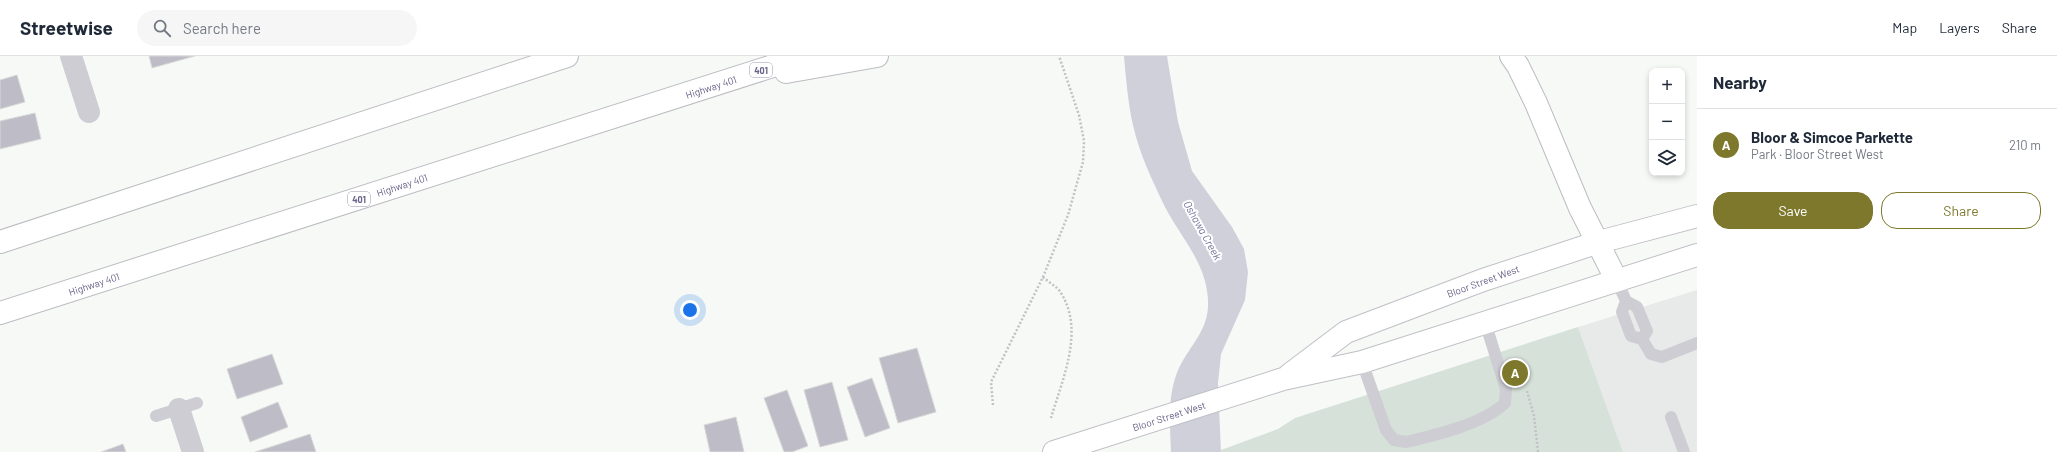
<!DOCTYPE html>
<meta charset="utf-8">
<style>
:root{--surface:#fff;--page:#f6f6f7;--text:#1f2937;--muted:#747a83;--line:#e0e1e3;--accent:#7d782c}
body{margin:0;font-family:Barlow,sans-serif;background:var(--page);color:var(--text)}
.controls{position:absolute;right:12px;top:12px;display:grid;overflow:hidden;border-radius:8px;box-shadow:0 2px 6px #0003}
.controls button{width:36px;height:36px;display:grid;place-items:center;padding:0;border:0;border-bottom:1px solid var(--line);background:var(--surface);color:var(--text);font:20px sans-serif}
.you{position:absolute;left:690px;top:254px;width:14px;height:14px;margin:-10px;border:3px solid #fff;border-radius:50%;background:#1a73e8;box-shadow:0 0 0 6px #1a73e833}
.badge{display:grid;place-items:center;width:26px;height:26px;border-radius:50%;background:var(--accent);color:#fff;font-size:13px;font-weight:700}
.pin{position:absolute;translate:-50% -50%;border:2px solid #fff;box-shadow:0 1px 4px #0006}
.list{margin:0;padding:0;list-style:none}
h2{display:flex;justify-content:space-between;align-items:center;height:52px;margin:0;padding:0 16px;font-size:17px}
h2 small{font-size:13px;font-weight:400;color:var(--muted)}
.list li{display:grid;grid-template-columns:26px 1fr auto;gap:12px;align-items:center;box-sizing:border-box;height:72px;padding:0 16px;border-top:1px solid var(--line)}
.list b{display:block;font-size:15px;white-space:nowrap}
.list p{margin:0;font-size:13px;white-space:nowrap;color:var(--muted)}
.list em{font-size:13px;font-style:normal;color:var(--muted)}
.actions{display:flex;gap:8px;padding:12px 16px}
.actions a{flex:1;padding:9px 0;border:1px solid var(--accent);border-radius:16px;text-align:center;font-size:14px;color:var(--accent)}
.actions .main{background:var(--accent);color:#fff}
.icon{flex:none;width:22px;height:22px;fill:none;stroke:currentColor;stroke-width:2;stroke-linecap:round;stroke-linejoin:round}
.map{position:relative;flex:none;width:1697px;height:396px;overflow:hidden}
header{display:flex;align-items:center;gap:24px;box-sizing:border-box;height:56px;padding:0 20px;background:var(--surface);border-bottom:1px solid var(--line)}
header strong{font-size:19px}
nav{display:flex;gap:22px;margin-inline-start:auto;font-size:14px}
.search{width:280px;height:36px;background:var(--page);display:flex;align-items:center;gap:10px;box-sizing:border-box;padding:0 14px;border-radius:22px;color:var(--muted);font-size:15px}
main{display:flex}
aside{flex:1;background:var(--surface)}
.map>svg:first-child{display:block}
.built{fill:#e8e9e9}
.green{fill:#d6e1d9}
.water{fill:#cfd0da}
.building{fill:#bdbcc7;stroke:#d9dad8}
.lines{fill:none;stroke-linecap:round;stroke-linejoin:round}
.secondary-casing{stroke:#c0bfc7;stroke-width:24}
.highway-casing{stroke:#bdbcc2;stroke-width:24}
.path{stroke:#c2c1c6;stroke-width:2.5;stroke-dasharray:2 2;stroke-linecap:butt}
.lane{stroke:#cecdd3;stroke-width:12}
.street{stroke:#cecdd3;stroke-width:22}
.secondary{stroke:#fff;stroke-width:22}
.highway{stroke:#fff;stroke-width:22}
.labels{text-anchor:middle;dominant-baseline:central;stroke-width:4;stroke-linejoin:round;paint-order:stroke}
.shield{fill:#fff;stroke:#9693ac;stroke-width:1}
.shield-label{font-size:9px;font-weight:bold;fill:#696589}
.street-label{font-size:10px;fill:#696589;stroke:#fff}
.water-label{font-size:11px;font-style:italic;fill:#70749a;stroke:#fff}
</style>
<header>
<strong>Streetwise</strong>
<div class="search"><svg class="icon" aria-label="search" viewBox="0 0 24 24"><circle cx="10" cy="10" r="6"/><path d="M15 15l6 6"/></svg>Search here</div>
<nav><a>Map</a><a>Layers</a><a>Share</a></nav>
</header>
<main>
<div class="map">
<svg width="1697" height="396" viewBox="0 0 1697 396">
<rect width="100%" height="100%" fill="#f7f9f6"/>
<!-- built -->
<path class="built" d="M1697 234V396H1623L1578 271Z"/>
<!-- green -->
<path class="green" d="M1578 271 1623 396H1221V394L1278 373 1295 362Z"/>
<!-- water -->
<path class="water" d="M1124 0H1167L1178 66 1192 115 1232 171 1244 193 1248 216 1245 244 1221 298 1218 327 1221 396H1171C1170 368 1167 338 1179 312 1193 284 1213 271 1207 235 1203 204 1179 178 1165 151 1153 126 1139 97 1133 69 1128 47 1126 23 1124 0Z"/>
<!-- building -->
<path class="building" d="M149 0H195L152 12Z
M17 19 25 46 0 53V24Z
M35 57 41 83 0 93V65Z
M917 292 936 356 898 367 879 302Z
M272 298 283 328 237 343 227 313Z
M872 322 890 372 865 381 847 331Z
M832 326 848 384 820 391 804 334Z
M787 334 808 390 792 396H784L764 342Z
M278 346 288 371 250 386 241 361Z
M736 361 744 396H710L704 369Z
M310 378 316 396H255Z
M123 388 126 396H101Z"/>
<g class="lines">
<defs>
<path id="secondary" d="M1289 319 1346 276 1483 224 1599 186 1697 160
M1054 396 1283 323 1362 306 1697 199"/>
<path id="highway" d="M1511 0 1518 10 1536 47 1580 152 1616 223
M786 16 877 0
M0 186 567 0
M0 257 804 0"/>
</defs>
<!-- secondary casing -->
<use href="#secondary" class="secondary-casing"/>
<!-- highway casing -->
<use href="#highway" class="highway-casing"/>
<!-- path -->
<path class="path" d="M1043 221C1048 226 1058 231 1061 237 1085 275 1062 324 1051 362
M1527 335 1534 360 1538 396
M993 349 991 326 1043 221 1068 159 1083 106 1084 85 1079 59 1059 0"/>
<!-- lane -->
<path class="lane" d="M1616 223 1626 245 1637 251 1647 275 1642 283
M1626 245 1622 256 1631 280 1642 283 1651 298 1662 301 1697 287
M1362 306 1386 374 1394 384 1406 386C1436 379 1483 368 1505 347L1506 333 1485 266
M156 360 197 347
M1671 361 1684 396"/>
<!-- street -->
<path class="street" d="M71 0 89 56
M179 353 193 396"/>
<!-- secondary -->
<use href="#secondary" class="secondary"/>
<!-- highway -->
<use href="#highway" class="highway"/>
</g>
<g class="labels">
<!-- shield labels -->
<g class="shield">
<rect x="750" y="7" width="22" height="14" rx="3"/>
<rect x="348" y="136" width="22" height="14" rx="3"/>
</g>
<g class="shield-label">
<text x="761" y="14">401</text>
<text x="359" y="143">401</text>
</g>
<!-- street labels -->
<g class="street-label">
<text transform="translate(711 31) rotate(-18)">Highway 401</text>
<text transform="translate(402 129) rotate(-18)">Highway 401</text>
<text transform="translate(1483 225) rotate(-20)">Bloor Street West</text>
<text transform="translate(94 228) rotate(-18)">Highway 401</text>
<text transform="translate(1169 360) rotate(-18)">Bloor Street West</text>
</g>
<!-- water labels -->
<g class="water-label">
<text transform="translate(1203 174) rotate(61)">Oshawa Creek</text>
</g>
</g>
</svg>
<div class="controls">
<button>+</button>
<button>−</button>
<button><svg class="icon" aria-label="layers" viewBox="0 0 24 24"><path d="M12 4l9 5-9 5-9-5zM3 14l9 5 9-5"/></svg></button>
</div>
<div class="you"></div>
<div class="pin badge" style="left:1515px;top:317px">A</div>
</div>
<aside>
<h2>Nearby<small></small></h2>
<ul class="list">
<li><span class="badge">A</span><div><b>Bloor &amp; Simcoe Parkette</b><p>Park · Bloor Street West</p></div><em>210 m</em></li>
</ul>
<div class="actions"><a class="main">Save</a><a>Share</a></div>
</aside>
</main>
